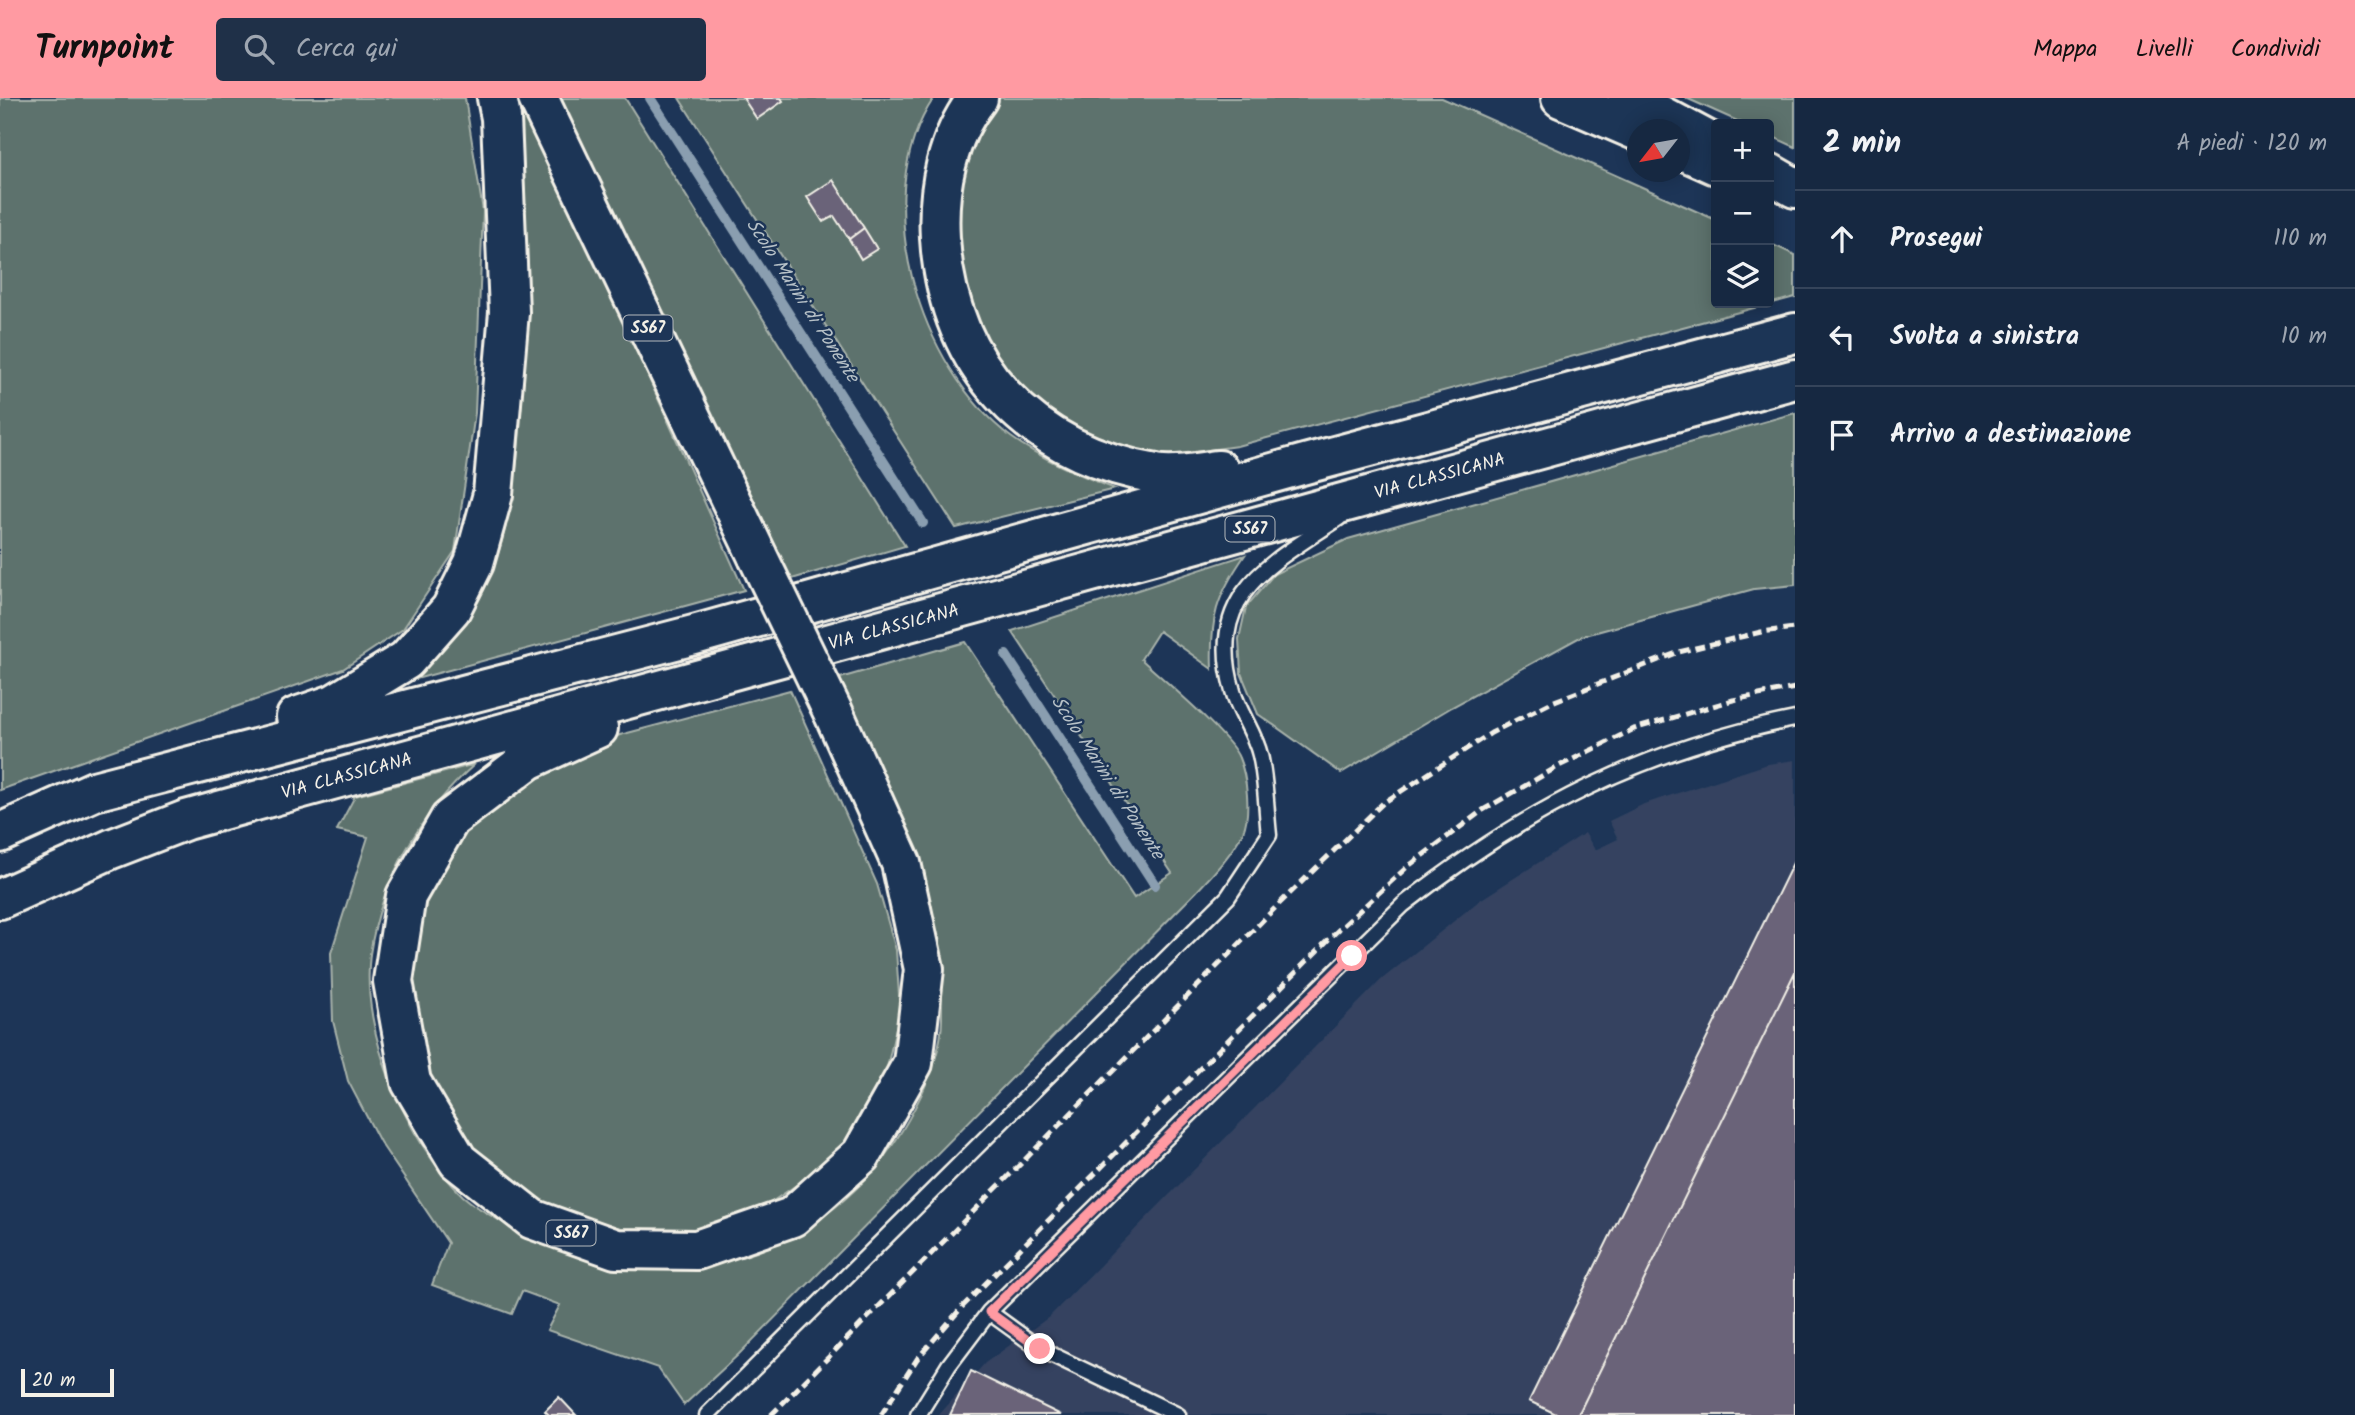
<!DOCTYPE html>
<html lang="it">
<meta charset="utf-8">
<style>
:root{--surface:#162841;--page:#1f3048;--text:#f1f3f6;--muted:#9ea6b1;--line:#35445a;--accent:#ff9aa2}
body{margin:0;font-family:Kalam,sans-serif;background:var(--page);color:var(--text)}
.controls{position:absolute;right:21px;top:21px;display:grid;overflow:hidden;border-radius:7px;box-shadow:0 4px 18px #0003}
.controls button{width:63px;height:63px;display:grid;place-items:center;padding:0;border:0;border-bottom:2px solid var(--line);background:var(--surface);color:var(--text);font:35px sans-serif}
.compass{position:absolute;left:1627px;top:21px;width:63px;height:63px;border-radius:50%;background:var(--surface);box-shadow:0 4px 18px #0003;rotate:239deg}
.scale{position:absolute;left:21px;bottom:18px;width:93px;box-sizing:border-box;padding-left:7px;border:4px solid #f4f1e8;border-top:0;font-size:19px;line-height:24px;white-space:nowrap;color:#f4f1e8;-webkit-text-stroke:5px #1d3557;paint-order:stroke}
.stop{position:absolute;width:21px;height:21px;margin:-16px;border:5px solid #ff9aa2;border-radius:50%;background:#fff}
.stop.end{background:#ff9aa2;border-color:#fff;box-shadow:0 2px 7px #0008}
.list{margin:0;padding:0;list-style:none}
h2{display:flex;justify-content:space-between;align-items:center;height:91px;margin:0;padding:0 28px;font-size:30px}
h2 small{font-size:23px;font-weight:400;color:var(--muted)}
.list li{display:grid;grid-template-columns:46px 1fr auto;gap:21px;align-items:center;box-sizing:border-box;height:98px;padding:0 28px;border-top:2px solid var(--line)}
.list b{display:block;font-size:26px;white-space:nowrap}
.list em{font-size:23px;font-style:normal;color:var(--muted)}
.icon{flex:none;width:38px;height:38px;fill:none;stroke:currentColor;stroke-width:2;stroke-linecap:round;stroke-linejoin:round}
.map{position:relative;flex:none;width:1795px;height:1317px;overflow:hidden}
header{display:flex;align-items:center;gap:42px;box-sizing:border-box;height:98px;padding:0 35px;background:var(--accent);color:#111}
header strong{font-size:33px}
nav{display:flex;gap:38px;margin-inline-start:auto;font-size:24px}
.search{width:490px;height:63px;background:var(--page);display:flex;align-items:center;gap:18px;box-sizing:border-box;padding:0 24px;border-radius:7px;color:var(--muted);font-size:26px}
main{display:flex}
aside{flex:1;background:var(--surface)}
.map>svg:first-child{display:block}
.built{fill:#344361}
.green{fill:#5d726d;stroke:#a8b2aa;stroke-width:2}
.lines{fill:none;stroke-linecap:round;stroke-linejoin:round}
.stream{stroke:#8a9eb0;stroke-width:10}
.building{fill:#6a6479;stroke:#f4f1e8;stroke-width:2}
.lane-casing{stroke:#f4f1e8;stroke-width:19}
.secondary-casing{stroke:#f4f1e8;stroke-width:44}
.highway-casing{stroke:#f4f1e8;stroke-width:44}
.lane{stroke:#1d3557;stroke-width:14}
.secondary{stroke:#1d3557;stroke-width:38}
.highway{stroke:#1d3557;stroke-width:38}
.rail{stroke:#f4f1e8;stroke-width:5;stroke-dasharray:10 5;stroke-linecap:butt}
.highway-bridge-casing{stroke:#f4f1e8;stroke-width:44;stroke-linecap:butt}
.highway-bridge{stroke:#1d3557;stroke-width:38}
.route{stroke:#ff9aa2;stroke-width:9}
.labels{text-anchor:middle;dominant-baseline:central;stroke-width:5;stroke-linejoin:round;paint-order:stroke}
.shield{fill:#1d3557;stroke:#b4b9bc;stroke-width:2}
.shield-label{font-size:16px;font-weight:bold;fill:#f4f1e8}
.street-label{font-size:18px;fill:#f4f1e8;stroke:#1d3557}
.water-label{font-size:19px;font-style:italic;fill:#b6c0c7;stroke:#1d3557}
</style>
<header>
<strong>Turnpoint</strong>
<div class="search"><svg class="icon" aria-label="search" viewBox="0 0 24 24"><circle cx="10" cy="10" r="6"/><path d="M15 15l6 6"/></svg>Cerca qui</div>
<nav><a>Mappa</a><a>Livelli</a><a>Condividi</a></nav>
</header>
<main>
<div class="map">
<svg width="1795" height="1317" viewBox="0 0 1795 1317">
<rect width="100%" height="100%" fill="#1d3557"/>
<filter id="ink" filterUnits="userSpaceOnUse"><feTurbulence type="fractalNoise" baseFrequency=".0143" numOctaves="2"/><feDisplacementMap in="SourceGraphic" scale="14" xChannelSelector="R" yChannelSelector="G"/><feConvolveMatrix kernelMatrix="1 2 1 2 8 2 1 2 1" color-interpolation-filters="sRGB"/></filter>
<g filter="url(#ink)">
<!-- built -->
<path class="built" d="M1795 662V1317H939L985 1265 1049 1219 1381 882 1480 802 1585 735 1595 752 1618 741 1609 723 1644 706 1768 666Z"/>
<!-- green -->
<path class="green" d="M0 0H465L483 113 475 315 455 453 403 531 343 571 0 692Z
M509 0H523L744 492 405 584C433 560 461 536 479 502 547 373 517 144 509 0Z
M554 0H625L905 448 785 483Z
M679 0H934C866 100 919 270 1011 339 1043 362 1078 376 1115 391L956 430Z
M990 0H1442L1716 122V205H1769V145L1795 157V199L1237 348 1152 360 1080 341 991 266 956 159 962 46Z
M1686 0H1795V49L1769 37V26H1744Z
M1795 315V487L1754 491 1582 538 1452 609 1341 675 1258 616 1241 575 1239 541 1246 509 1274 476 1348 441Z
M1245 457C1216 499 1210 520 1212 571L1159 533 1141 561C1161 580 1231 638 1239 660 1247 679 1251 715 1243 734 1232 756 1213 776 1197 793L739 1256 684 1307 658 1270 547 1232 560 1207 522 1193 512 1216 432 1187 448 1145 380 1044 348 983 333 923 331 855 368 739 337 732 355 698 475 666C420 715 381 783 370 856 360 934 407 1045 463 1098 485 1117 514 1130 540 1142 654 1191 770 1176 860 1087 897 1050 943 972 942 918 942 897 943 871 938 851 931 823 917 795 907 768 883 706 860 644 837 581L965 544 1134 800 1172 775 1012 533Z
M790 592 877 786 896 852 900 912 886 974 863 1026 824 1068 770 1105 696 1131 620 1130 540 1106 481 1065 413 953 407 845 452 736 531 670 620 637Z"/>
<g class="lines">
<!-- stream -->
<path class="stream" d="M650 0 923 425
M1006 557 1155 787"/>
</g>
<!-- building -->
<path class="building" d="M743 0H781L783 3 757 21Z
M833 82 864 130 849 141 834 118 823 124 807 99Z
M864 130 877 151 861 161 849 141Z
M1795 761V874L1578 1317H1558L1529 1303Z
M1795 874V1317H1578Z
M971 1273 1061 1317H950Z
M559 1299 576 1317H549L545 1313Z"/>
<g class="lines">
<defs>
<path id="lane" d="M989 1214 1040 1251 1178 1317
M707 1317 1228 799 1269 737C1266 711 1266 682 1260 657 1255 635 1239 615 1233 593 1205 496 1270 466 1339 420
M918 1317 949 1267 989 1214 1403 807C1526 711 1641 652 1795 621"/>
<path id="secondary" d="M1561 0 1638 33
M1680 51 1716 67"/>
<path id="highway" d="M538 0 758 459
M978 0C947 39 937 91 940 140 948 269 1030 354 1156 376 1175 380 1200 374 1219 372
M1628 0 1716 47
M1769 75 1795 90
M296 619 334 606 406 562 451 511 474 465 493 396 509 214 501 20 497 0
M598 630 528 662 450 721 406 798 393 883 411 984 458 1063 532 1121 616 1151 697 1152 792 1119 861 1057 913 965 924 871 901 765 833 614
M0 735 94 693 694 537 1305 366 1795 235
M0 801 111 751 186 722 1795 281"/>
</defs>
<!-- lane casing -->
<use href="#lane" class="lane-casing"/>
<!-- secondary casing -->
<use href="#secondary" class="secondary-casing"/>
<!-- highway casing -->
<use href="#highway" class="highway-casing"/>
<!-- lane -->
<use href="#lane" class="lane"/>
<!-- secondary -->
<use href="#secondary" class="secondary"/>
<!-- highway -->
<use href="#highway" class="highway"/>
<!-- rail -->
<path class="rail" d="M771 1317 1279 806 1383 705 1491 635 1552 604 1679 554 1761 534 1795 530
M881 1317 917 1261 963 1208 1335 835 1406 770 1483 712 1559 668 1634 631 1733 602 1795 590"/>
<defs>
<path id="highway-bridge" d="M758 459 833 614"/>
</defs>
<!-- highway-bridge casing -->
<use href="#highway-bridge" class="highway-bridge-casing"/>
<!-- highway-bridge -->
<use href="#highway-bridge" class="highway-bridge"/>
</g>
</g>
<g class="lines" filter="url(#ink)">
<!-- route -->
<path class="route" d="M1040 1251 989 1214 1352 858"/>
</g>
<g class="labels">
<!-- shield labels -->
<g class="shield">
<rect x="623.5" y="217.5" width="49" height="25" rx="5"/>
<rect x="1225.5" y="418.5" width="49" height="25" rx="5"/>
<rect x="546.5" y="1122.5" width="49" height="25" rx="5"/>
</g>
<g class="shield-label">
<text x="648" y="230">SS67</text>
<text x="1250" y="431">SS67</text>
<text x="571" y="1135">SS67</text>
</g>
<!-- street labels -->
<g class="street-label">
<text transform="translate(1440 379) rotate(-15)">VIA CLASSICANA</text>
<text transform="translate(894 530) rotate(-15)">VIA CLASSICANA</text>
<text transform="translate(347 679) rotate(-15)">VIA CLASSICANA</text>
</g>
<!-- water labels -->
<g class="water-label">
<text transform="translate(802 203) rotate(57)">Scolo Marini di Ponente</text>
<text transform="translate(1107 680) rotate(57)">Scolo Marini di Ponente</text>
</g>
</g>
</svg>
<div class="controls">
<button>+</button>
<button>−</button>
<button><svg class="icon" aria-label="layers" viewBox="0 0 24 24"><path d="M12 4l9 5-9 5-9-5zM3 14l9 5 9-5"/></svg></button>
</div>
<svg class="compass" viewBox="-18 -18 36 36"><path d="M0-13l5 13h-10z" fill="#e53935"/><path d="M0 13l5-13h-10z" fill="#9ea6b1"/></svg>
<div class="scale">20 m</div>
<div class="stop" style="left:1352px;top:858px"></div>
<div class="stop end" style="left:1040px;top:1251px"></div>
</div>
<aside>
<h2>2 min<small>A piedi · 120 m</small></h2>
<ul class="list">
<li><svg class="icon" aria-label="ahead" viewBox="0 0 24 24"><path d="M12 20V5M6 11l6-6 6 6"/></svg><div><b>Prosegui</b></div><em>110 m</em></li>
<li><svg class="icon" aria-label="left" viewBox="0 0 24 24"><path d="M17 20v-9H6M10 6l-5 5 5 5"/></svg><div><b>Svolta a sinistra</b></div><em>10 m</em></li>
<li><svg class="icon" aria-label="arrive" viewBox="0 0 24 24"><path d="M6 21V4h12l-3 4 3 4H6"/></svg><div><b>Arrivo a destinazione</b></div></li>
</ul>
</aside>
</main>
